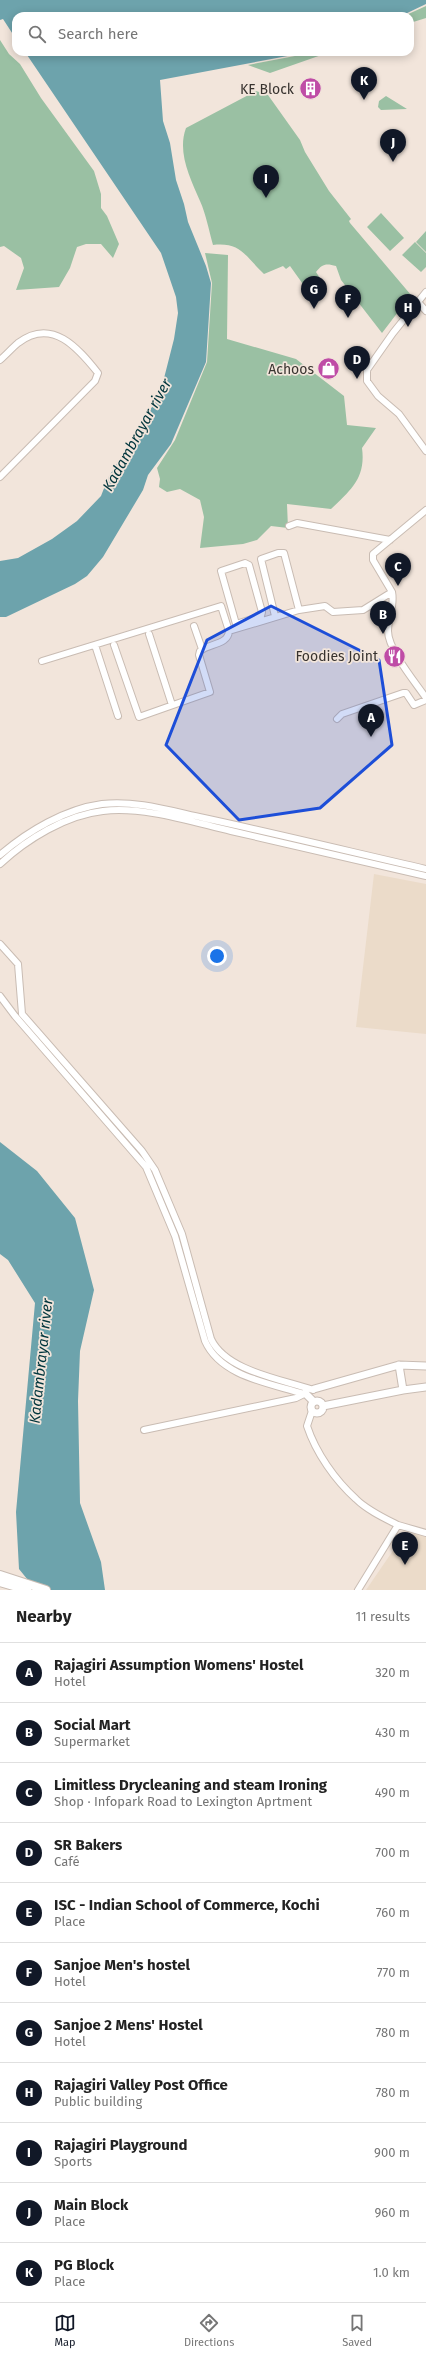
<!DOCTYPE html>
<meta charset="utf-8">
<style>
:root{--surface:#fff;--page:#f2f2f2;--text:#222;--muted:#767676;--line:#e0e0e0;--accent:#111827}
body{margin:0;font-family:"Fira Sans",sans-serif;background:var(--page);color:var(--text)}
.you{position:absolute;left:217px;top:956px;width:14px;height:14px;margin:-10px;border:3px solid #fff;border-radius:50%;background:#1a73e8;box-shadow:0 0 0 6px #1a73e833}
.badge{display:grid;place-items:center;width:26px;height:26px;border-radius:50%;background:var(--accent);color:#fff;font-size:13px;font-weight:700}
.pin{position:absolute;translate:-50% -33px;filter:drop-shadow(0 1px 2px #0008)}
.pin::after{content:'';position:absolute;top:21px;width:14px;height:12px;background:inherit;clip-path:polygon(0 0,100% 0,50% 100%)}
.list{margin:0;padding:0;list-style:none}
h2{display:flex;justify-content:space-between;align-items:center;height:52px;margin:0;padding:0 16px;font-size:17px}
h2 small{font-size:13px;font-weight:400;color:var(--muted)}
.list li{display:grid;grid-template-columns:26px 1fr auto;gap:12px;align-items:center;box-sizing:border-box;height:60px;padding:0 16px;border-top:1px solid var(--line)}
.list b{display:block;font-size:15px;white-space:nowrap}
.list p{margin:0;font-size:13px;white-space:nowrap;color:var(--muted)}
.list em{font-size:13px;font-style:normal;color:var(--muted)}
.icon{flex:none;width:22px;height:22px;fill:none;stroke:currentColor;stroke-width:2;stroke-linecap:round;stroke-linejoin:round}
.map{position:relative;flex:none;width:426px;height:1590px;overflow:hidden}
.search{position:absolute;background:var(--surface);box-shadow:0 2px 10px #0003;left:12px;right:12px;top:12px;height:44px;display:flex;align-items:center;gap:10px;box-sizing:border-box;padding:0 14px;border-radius:12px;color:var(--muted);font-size:15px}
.sheet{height:712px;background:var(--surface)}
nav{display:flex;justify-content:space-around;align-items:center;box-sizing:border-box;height:56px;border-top:1px solid var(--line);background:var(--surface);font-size:11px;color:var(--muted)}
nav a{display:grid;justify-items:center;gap:2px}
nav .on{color:var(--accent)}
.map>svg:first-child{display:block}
.commercial{fill:#ebdbc9}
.green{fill:#9ac0a3}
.water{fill:#6da3ac}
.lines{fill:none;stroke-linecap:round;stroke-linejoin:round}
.minor-casing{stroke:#c9bcb3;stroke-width:8}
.tertiary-casing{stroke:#c9bcb3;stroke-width:9}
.secondary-casing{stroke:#c9bcb3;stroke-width:10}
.minor{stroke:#fff;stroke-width:6}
.tertiary{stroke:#fff;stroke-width:7}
.secondary{stroke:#fff;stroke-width:8}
.marked{fill:#1d4ed8;fill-opacity:0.2;stroke:#1d4ed8;stroke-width:3;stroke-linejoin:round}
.labels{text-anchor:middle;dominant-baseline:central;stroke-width:3.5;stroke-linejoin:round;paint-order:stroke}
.poi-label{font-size:14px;fill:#38332f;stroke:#f2e5db;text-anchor:end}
.water-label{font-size:15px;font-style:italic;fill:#00353c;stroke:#f2e5db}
</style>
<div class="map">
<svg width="426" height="1590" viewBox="0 0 426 1590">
<rect width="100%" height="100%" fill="#f2e5db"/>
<!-- commercial -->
<path class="commercial" d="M374 874 426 884V1034L356 1027Z
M417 1533 426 1537V1590H366L401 1539Z"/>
<!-- green -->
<path class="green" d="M426 6V18L410 23V16H404Z
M0 40 9 54 20 64 41 98 94 171 101 194V208L107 216 119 244 113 258 101 244H86L77 247 70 268 59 287 16 290 24 268 21 258 4 246 0 247Z
M316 52H330L270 73 248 65Z
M256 91 268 95 300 140 305 152 329 191 351 219 349 221 350 223 411 295 382 333 341 280 336 266C326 263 322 264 316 272L321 280 305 287 290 266 286 269 283 266 264 274C245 256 241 242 213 245 209 231 206 214 200 201 190 178 177 152 186 128Z
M386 96 407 109 381 110 378 107 379 101Z
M381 213 404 238 390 251 367 227Z
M426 231V252L416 242Z
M415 242 426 253V267L421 272 402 255Z
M205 253 228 255 227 339 296 359 344 396 347 425 376 428 362 448C366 478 351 490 331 509L287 504 288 528 271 526 257 540 243 544 200 548 204 517 200 500 180 489 167 492 159 487 160 479 157 468 175 440 207 362 212 283Z"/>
<!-- water -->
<path class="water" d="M0 0H426V4L401 16H16V39L3 19 0 20Z
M25 52H309L160 80 163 121 170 143 176 180 184 204 188 222 206 266 211 283 206 362 171 444 148 475 143 490 103 557 87 576 75 584 6 617H0V561L18 558 52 539 77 521 101 496 108 478 160 394 174 339 178 313 176 297 161 253Z
M0 1142 37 1171 75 1218 94 1290 80 1351 78 1401 80 1503 101 1562 105 1590H36L19 1569 16 1512 35 1303 8 1260 0 1254Z"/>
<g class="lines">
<defs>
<path id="minor" d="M426 292 393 333 367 370V381L378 396 399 414 426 451
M418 302 426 311
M0 360C6 355 12 348 18 343 52 317 78 348 98 373L95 381 0 477
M289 526 297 523 390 540
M245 563 249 565 262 612 261 616 236 624 221 571Z
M392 592 373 560V554L426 510
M275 616 261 559 278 553H284L299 610
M194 626 202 649
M149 634 172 705
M95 645 118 716
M114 645 139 717 210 692 199 655 200 651C210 643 228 645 229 631
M42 661 221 606 229 631 299 610 325 606 333 612 363 610 392 592C395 606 388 618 388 631 388 650 416 683 426 698
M337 719 342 714 403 693H406L414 705 426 700
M0 855C28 831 65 809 102 804 136 800 171 811 204 818 278 834 352 852 426 869
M0 864C27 839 66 815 103 811 143 806 192 822 231 831 296 846 361 861 426 876
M0 944 18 964 22 1014 142 1151 155 1170 182 1234 211 1339C226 1371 281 1379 313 1390
M0 996 15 1016 146 1167 175 1236 205 1341C221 1377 270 1383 304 1394
M312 1411 307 1426C316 1453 335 1480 356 1499 367 1510 384 1518 398 1525
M144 1430 296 1398 306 1393
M358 1590 398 1525 426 1533"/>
<path id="tertiary" d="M314 1389 399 1365 426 1366
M403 1390 426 1387
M305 1393 313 1401
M311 1407a6 6 0 1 1 12 0a6 6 0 1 1-12 0Z
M323 1406 403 1390 399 1365"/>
<path id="secondary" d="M0 1575 46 1590
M0 1582 27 1590"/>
</defs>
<!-- minor casing -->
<use href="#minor" class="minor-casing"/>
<!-- tertiary casing -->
<use href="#tertiary" class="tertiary-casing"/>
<!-- secondary casing -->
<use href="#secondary" class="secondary-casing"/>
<!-- minor -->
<use href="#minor" class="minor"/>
<!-- tertiary -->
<use href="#tertiary" class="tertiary"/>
<!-- secondary -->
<use href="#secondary" class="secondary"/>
</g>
<!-- marked area -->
<path class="marked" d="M271 606 379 660 392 745 320 808 239 820 166 745 207 640Z"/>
<!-- icons -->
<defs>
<symbol id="building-disc" viewBox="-11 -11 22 22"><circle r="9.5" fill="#bf4ca6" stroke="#f2e5db"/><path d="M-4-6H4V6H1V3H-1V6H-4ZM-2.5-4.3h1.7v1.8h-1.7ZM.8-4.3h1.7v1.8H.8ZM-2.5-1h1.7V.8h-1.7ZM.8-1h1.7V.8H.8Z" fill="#fff"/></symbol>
<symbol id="shop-disc" viewBox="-11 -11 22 22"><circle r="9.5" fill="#bf4ca6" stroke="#f2e5db"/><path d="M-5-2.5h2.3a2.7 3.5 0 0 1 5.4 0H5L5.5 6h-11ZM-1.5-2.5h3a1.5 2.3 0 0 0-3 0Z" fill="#fff"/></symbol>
<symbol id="restaurant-disc" viewBox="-11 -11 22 22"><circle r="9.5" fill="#bf4ca6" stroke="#f2e5db"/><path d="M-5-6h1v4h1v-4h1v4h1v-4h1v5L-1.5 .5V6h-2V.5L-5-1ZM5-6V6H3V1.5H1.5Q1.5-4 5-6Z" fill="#fff"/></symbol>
</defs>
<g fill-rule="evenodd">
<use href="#building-disc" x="298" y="76" width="25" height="25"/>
<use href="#shop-disc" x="316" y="356" width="25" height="25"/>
<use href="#restaurant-disc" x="382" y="644" width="25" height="25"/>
</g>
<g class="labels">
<!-- poi labels -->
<g class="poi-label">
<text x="294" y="89">KE Block</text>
<text x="314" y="369">Achoos</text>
<text x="378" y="656">Foodies Joint</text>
</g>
<!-- water labels -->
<g class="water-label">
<text transform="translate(137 435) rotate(-61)">Kadambrayar river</text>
<text transform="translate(41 1361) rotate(-84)">Kadambrayar river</text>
</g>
</g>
</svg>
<div class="you"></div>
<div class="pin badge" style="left:371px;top:737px">A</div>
<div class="pin badge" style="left:383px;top:634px">B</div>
<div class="pin badge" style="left:398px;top:586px">C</div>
<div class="pin badge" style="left:357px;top:379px">D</div>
<div class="pin badge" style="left:405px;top:1565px">E</div>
<div class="pin badge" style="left:348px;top:318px">F</div>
<div class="pin badge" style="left:314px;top:309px">G</div>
<div class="pin badge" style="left:408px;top:327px">H</div>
<div class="pin badge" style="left:266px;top:198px">I</div>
<div class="pin badge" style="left:393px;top:162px">J</div>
<div class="pin badge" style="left:364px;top:100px">K</div>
<div class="search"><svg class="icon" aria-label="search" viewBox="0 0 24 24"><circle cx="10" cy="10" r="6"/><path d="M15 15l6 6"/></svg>Search here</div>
</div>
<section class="sheet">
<h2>Nearby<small>11 results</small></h2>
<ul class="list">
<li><span class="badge">A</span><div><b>Rajagiri Assumption Womens' Hostel</b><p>Hotel</p></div><em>320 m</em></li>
<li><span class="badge">B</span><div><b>Social Mart</b><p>Supermarket</p></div><em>430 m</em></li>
<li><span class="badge">C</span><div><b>Limitless Drycleaning and steam Ironing</b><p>Shop · Infopark Road to Lexington Aprtment</p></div><em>490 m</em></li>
<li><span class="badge">D</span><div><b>SR Bakers</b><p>Café</p></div><em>700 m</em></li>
<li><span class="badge">E</span><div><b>ISC - Indian School of Commerce, Kochi</b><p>Place</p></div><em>760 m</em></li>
<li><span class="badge">F</span><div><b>Sanjoe Men's hostel</b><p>Hotel</p></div><em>770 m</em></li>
<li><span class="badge">G</span><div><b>Sanjoe 2 Mens' Hostel</b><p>Hotel</p></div><em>780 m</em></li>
<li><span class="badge">H</span><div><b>Rajagiri Valley Post Office</b><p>Public building</p></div><em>780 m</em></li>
<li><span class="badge">I</span><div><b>Rajagiri Playground</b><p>Sports</p></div><em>900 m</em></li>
<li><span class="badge">J</span><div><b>Main Block</b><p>Place</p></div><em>960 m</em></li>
<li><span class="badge">K</span><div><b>PG Block</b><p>Place</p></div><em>1.0 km</em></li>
</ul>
</section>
<nav>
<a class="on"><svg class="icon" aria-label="map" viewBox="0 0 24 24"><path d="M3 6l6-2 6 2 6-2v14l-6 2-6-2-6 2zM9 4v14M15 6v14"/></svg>Map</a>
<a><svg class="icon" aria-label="directions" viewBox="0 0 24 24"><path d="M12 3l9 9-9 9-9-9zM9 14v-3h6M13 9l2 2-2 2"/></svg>Directions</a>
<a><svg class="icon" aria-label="saved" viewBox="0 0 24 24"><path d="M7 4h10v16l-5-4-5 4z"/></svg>Saved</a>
</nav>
